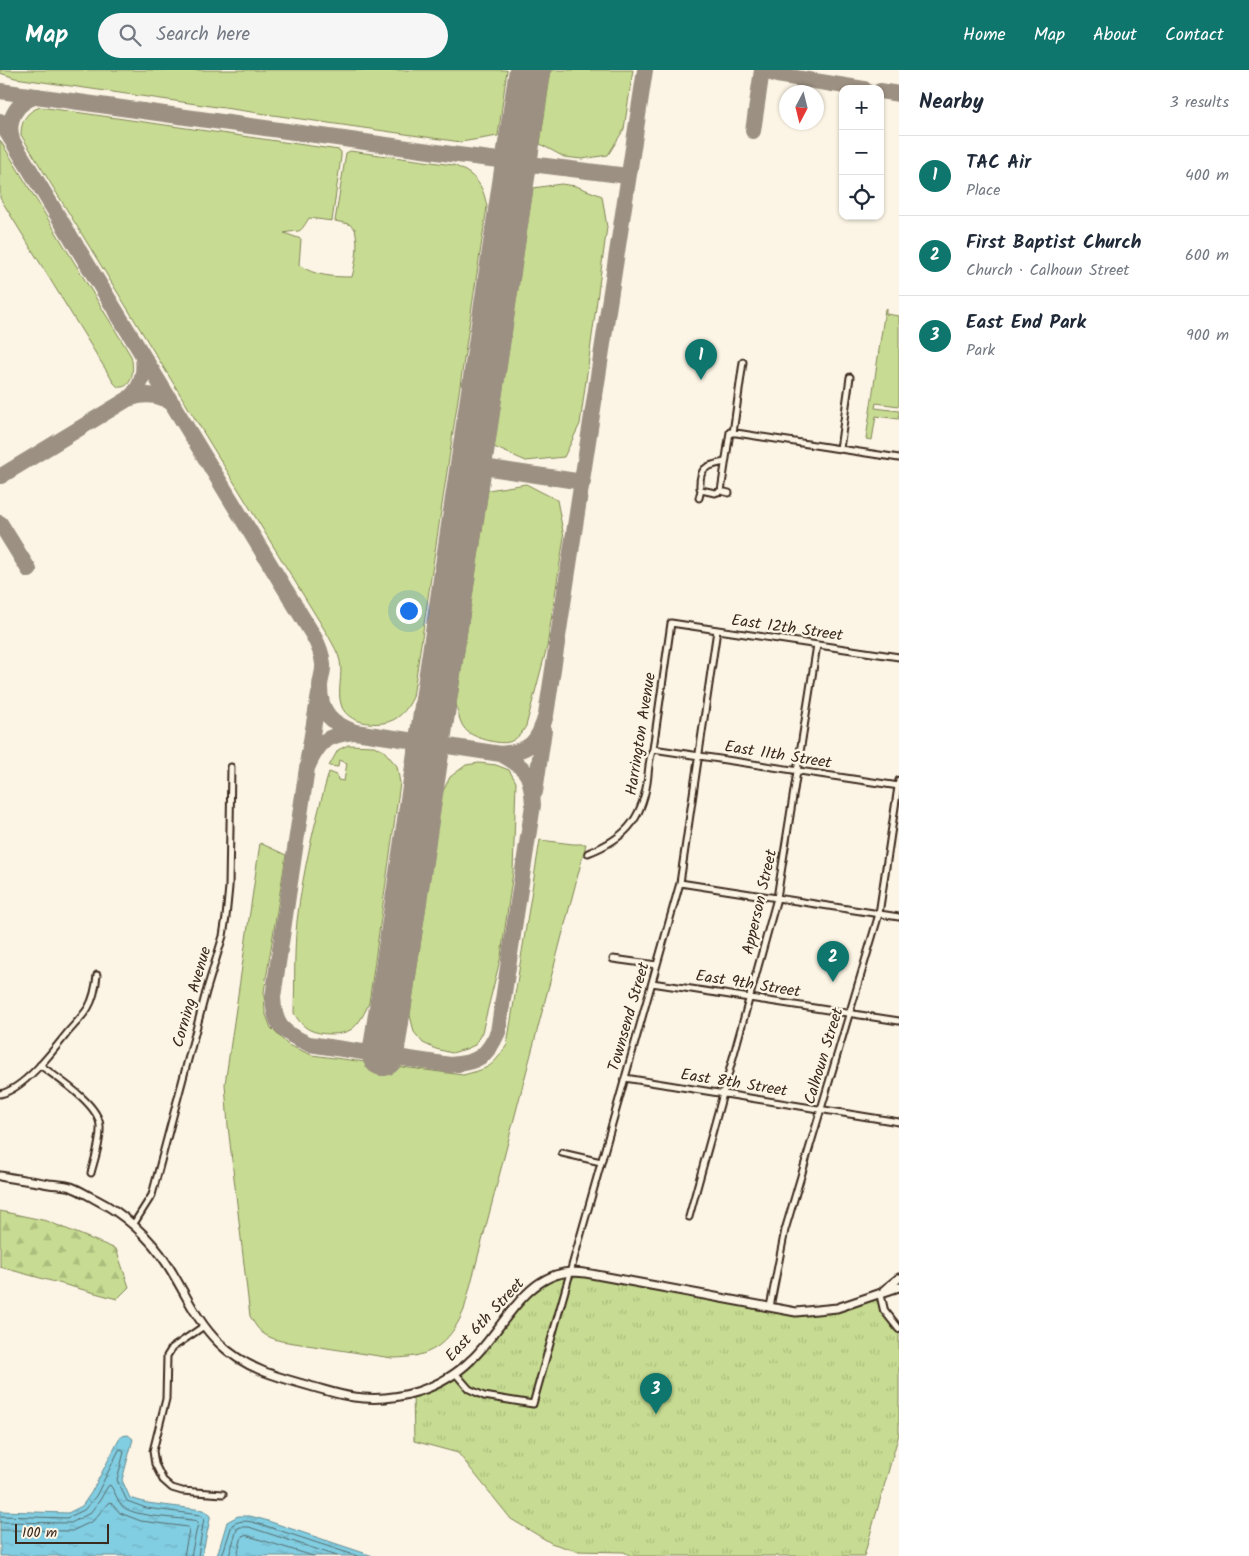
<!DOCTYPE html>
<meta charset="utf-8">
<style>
:root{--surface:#fff;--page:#f6f6f7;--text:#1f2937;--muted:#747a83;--line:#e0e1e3;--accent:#0f766e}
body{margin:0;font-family:Kalam,sans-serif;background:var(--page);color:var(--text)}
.controls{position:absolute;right:15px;top:15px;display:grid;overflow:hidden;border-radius:10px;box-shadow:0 1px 4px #0004}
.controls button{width:45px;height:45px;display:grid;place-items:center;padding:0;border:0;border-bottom:1px solid var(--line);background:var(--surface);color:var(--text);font:25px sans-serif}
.compass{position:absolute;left:779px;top:15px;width:45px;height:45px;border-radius:50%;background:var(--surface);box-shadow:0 1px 4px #0004;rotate:187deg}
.scale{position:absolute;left:15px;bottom:12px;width:94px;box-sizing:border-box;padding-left:5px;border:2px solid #3b2a1e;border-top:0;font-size:14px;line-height:18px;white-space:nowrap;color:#3b2a1e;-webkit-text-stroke:4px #fcf5e5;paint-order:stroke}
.you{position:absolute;left:408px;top:540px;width:18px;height:18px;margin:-12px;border:4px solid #fff;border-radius:50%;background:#1a73e8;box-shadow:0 0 0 8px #1a73e833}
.badge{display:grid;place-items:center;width:32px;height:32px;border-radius:50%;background:var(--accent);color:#fff;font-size:16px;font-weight:700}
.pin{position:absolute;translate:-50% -41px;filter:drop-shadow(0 1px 2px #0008)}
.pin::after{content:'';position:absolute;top:26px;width:18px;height:15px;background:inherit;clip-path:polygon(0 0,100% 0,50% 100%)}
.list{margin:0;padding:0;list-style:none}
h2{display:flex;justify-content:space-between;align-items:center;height:65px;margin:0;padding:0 20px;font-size:21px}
h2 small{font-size:16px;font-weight:400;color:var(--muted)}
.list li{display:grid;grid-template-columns:32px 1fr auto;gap:15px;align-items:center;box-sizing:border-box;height:80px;padding:0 20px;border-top:1px solid var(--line)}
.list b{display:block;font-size:19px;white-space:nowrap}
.list p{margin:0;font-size:16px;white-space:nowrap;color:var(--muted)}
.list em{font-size:16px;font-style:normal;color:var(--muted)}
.icon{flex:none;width:28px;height:28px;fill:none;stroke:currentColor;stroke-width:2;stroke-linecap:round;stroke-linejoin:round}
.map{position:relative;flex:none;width:899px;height:1486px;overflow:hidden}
header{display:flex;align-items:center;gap:30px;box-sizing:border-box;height:70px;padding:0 25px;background:var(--accent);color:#fff}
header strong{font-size:24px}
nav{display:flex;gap:28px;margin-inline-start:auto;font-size:18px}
.search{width:350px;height:45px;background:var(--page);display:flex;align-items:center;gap:12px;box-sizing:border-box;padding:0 18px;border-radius:28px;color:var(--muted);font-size:19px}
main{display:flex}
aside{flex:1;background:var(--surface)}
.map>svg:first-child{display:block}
.grass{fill:#c7dc92;stroke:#818358}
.forest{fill:url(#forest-firs);stroke:#818358}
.park{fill:url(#park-tufts);stroke:#818358}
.water{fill:url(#water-ripples);stroke:#658c93}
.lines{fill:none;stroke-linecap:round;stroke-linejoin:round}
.shore{stroke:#576b6c;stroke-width:1}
.taxiway{stroke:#9c9082;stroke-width:16}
.runway{stroke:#9c9082;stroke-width:42}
.minor-casing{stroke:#3b2a1e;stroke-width:9}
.tertiary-casing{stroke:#3b2a1e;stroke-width:10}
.secondary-casing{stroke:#3b2a1e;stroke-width:11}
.minor{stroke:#fcf5e5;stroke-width:5}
.tertiary{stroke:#fcf5e5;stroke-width:6}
.secondary{stroke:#fcf5e5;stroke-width:7}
.labels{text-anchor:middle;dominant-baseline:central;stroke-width:4.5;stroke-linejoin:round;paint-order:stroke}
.street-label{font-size:16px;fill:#3b2a1e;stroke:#fcf5e5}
</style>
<header>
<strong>Map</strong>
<div class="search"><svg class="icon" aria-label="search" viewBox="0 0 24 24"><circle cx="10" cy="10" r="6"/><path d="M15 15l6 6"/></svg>Search here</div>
<nav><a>Home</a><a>Map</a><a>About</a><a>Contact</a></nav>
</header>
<main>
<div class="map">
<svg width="899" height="1486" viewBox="0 0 899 1486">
<defs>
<pattern id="forest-firs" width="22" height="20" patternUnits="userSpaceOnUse" patternTransform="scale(1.25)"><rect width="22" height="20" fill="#c7dc92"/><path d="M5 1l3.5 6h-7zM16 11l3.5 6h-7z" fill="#acbd7d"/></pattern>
<pattern id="park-tufts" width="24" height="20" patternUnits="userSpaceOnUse" patternTransform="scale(1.25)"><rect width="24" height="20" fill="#c7dc92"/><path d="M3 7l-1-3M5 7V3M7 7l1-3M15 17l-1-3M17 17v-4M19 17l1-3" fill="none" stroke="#acbd7d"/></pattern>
<pattern id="water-ripples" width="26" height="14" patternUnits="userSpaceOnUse" patternTransform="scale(1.25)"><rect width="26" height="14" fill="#81cde1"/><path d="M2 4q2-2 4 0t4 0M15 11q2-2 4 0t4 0" fill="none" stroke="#70b0c1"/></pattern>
</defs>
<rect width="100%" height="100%" fill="#fcf5e5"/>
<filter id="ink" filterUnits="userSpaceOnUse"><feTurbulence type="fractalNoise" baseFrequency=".02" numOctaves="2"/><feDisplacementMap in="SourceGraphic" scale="10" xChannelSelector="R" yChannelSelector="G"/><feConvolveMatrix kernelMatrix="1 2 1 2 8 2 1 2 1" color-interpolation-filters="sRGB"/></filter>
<g filter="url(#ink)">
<!-- grass -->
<path class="grass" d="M0 0H507L498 66 461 72 15 8 0 3Z
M551 0H633L624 59 608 85 582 89 564 87 540 74Z
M40 37 339 80 341 82V87L332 151 309 148C298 166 302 159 284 163L301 169 299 195C315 206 333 207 352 207 356 191 359 175 355 159L349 154 335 151 346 83 350 81 453 95C475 104 483 114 487 137L413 627C407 640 398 651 383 653 368 655 345 651 341 634 337 621 343 605 340 591 338 582 333 575 329 567L21 65C21 51 26 42 40 37Z
M0 70 131 286C134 297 134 319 118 317L114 313 0 128Z
M561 114 576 116 602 126 607 157 580 354 564 387 526 391 494 377 533 118Z
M886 238V244L899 246V336L876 333 875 338 899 341V349L876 346 872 370 866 369 885 239Z
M526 414 557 430 564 467 547 577 526 656C523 662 516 670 509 672 500 675 475 668 468 662 460 656 458 643 456 634L488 420Z
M348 675 374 676 384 681 397 696 400 713 369 933C365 942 360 953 352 959 342 966 320 965 310 960 302 956 298 950 294 943 295 913 294 881 297 851 303 800 315 751 329 702L337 705 338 710 344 711 347 693 339 690 338 697 329 696 338 680Z
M479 693 496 695 509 700 516 712 513 802 501 886 482 962 475 975 466 979 452 983 436 979 423 973 414 962 410 945 442 723 450 707 466 695Z
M540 770 573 774H586L464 1240C449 1275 430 1288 392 1288L281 1271C263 1266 259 1262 250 1246L228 1056 225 1014 260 773 286 785 264 922 265 942 271 958 288 975 312 985 463 1005C490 998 492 997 507 975Z"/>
<!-- forest -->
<path class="forest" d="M0 1141 47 1151 116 1179 129 1217 117 1229 0 1197Z"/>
<!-- park -->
<path class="park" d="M571 1202 770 1237 812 1240 837 1238 880 1223 884 1240 899 1259V1364L864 1486H631L624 1482 576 1481 551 1473 511 1449 458 1383 414 1371 413 1323 456 1303 528 1221 554 1207Z"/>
<!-- water -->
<path class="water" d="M128 1365 133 1369 122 1410 130 1428 147 1433 203 1440 210 1446V1449L202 1486H0V1441L68 1443 82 1436 91 1423 121 1366Z
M238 1446H250L265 1450 373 1486H217L227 1452Z"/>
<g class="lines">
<!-- shore -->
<path class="shore" d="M0 1446 67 1448 84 1440 96 1426 119 1380 122 1379 124 1382 117 1410 127 1431 146 1438 200 1445 204 1448 198 1486
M0 1452 71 1453 90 1443 100 1430 108 1416 110 1415C115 1421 117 1430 122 1436 135 1448 179 1447 197 1451L198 1453 191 1486
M0 1460 72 1461 93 1451 108 1433 110 1432 120 1443 141 1451 188 1457 189 1460 184 1486
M222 1486 232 1455C242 1448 252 1452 263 1455L357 1486
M229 1486 237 1459 240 1457H249L337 1486
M237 1486 242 1466 245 1465 313 1486"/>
<!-- taxiway -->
<path class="taxiway" d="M762 0 777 5 864 19
M0 21 458 85 628 106
M880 21 899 24
M0 51 13 72C5 51 16 31 38 26
M753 61 762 0
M13 72 313 565C318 574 322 583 323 594 324 602 320 609 320 617 320 643 332 654 355 662L501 684C530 681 538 673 546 645L645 0
M128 329C142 318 146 301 142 284
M470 395 583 412
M1 406 128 329C144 323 160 323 174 335
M0 453 29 500
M354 662C326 665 318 672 307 698L273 927C274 956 283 963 309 974L450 995C477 993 487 987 498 962L533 735C531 704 528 699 501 684
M308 688 319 624
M535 722 544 660"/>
<!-- runway -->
<path class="runway" d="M383 985 530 0"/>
<defs>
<path id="minor" d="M850 307 840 379 899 388
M733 363 743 292
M701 420 715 423 721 421 729 423
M721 421 730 362 840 379
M699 428 701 420 700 418C699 396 707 396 725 392
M653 679 899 716
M588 783C624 769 641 751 647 713 649 701 648 690 653 679L671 553 899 587
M680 813 899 847
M613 889 657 895
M652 913 899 951
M40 995C57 1008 99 1034 100 1056 101 1071 95 1088 91 1103
M625 1008 899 1052
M0 1024C24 1019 53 981 68 962 75 954 82 947 88 938 94 928 96 916 97 905
M562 1083 601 1092
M689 1147 777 828 817 575
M133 1155 152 1125 206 922 223 866 226 847 229 817 231 697
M770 1237 785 1160 879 844 899 710
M204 1256 172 1278 167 1286 166 1329 153 1381 155 1394 163 1410 172 1418 182 1421 223 1424
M456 1304 469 1319 484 1326 533 1334 680 813 717 560"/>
<path id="tertiary" d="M880 1223 884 1240 899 1259"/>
<path id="secondary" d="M0 1106C16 1109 32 1111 49 1114 56 1115 64 1115 71 1117 79 1120 87 1125 95 1129 123 1143 150 1167 167 1194 184 1220 196 1251 219 1273 244 1298 277 1307 310 1316 325 1320 339 1325 354 1327 397 1333 442 1319 472 1289 503 1260 524 1204 572 1202 578 1202 585 1203 591 1204L796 1242 837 1238 899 1217
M884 1220 899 1208"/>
</defs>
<!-- minor casing -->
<use href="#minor" class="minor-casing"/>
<!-- tertiary casing -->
<use href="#tertiary" class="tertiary-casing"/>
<!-- secondary casing -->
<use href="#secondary" class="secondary-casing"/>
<!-- minor -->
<use href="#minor" class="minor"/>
<!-- tertiary -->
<use href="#tertiary" class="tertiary"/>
<!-- secondary -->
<use href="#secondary" class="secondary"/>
</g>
</g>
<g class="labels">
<!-- street labels -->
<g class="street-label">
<text transform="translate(787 558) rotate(8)">East 12th Street</text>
<text transform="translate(641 664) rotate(-81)">Harrington Avenue</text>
<text transform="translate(778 685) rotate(9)">East 11th Street</text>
<text transform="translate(760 832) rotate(-77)">Apperson Street</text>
<text transform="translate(748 914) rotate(9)">East 9th Street</text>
<text transform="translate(192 927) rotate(-74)">Corning Avenue</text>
<text transform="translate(629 947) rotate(-74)">Townsend Street</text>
<text transform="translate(824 986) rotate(-73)">Calhoun Street</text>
<text transform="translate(734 1013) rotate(9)">East 8th Street</text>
<text transform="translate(485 1250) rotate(-47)">East 6th Street</text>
</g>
</g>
</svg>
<div class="controls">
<button>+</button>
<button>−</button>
<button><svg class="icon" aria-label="locate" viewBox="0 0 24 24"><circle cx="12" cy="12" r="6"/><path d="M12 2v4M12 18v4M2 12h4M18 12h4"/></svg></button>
</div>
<svg class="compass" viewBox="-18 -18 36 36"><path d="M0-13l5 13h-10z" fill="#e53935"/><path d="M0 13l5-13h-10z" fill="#747a83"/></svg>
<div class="scale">100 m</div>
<div class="you"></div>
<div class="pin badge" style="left:701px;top:310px">1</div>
<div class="pin badge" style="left:833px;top:912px">2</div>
<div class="pin badge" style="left:656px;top:1344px">3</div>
</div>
<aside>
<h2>Nearby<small>3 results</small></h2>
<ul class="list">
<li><span class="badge">1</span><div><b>TAC Air</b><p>Place</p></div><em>400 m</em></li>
<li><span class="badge">2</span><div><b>First Baptist Church</b><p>Church · Calhoun Street</p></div><em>600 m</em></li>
<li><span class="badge">3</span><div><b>East End Park</b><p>Park</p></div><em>900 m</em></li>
</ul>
</aside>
</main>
